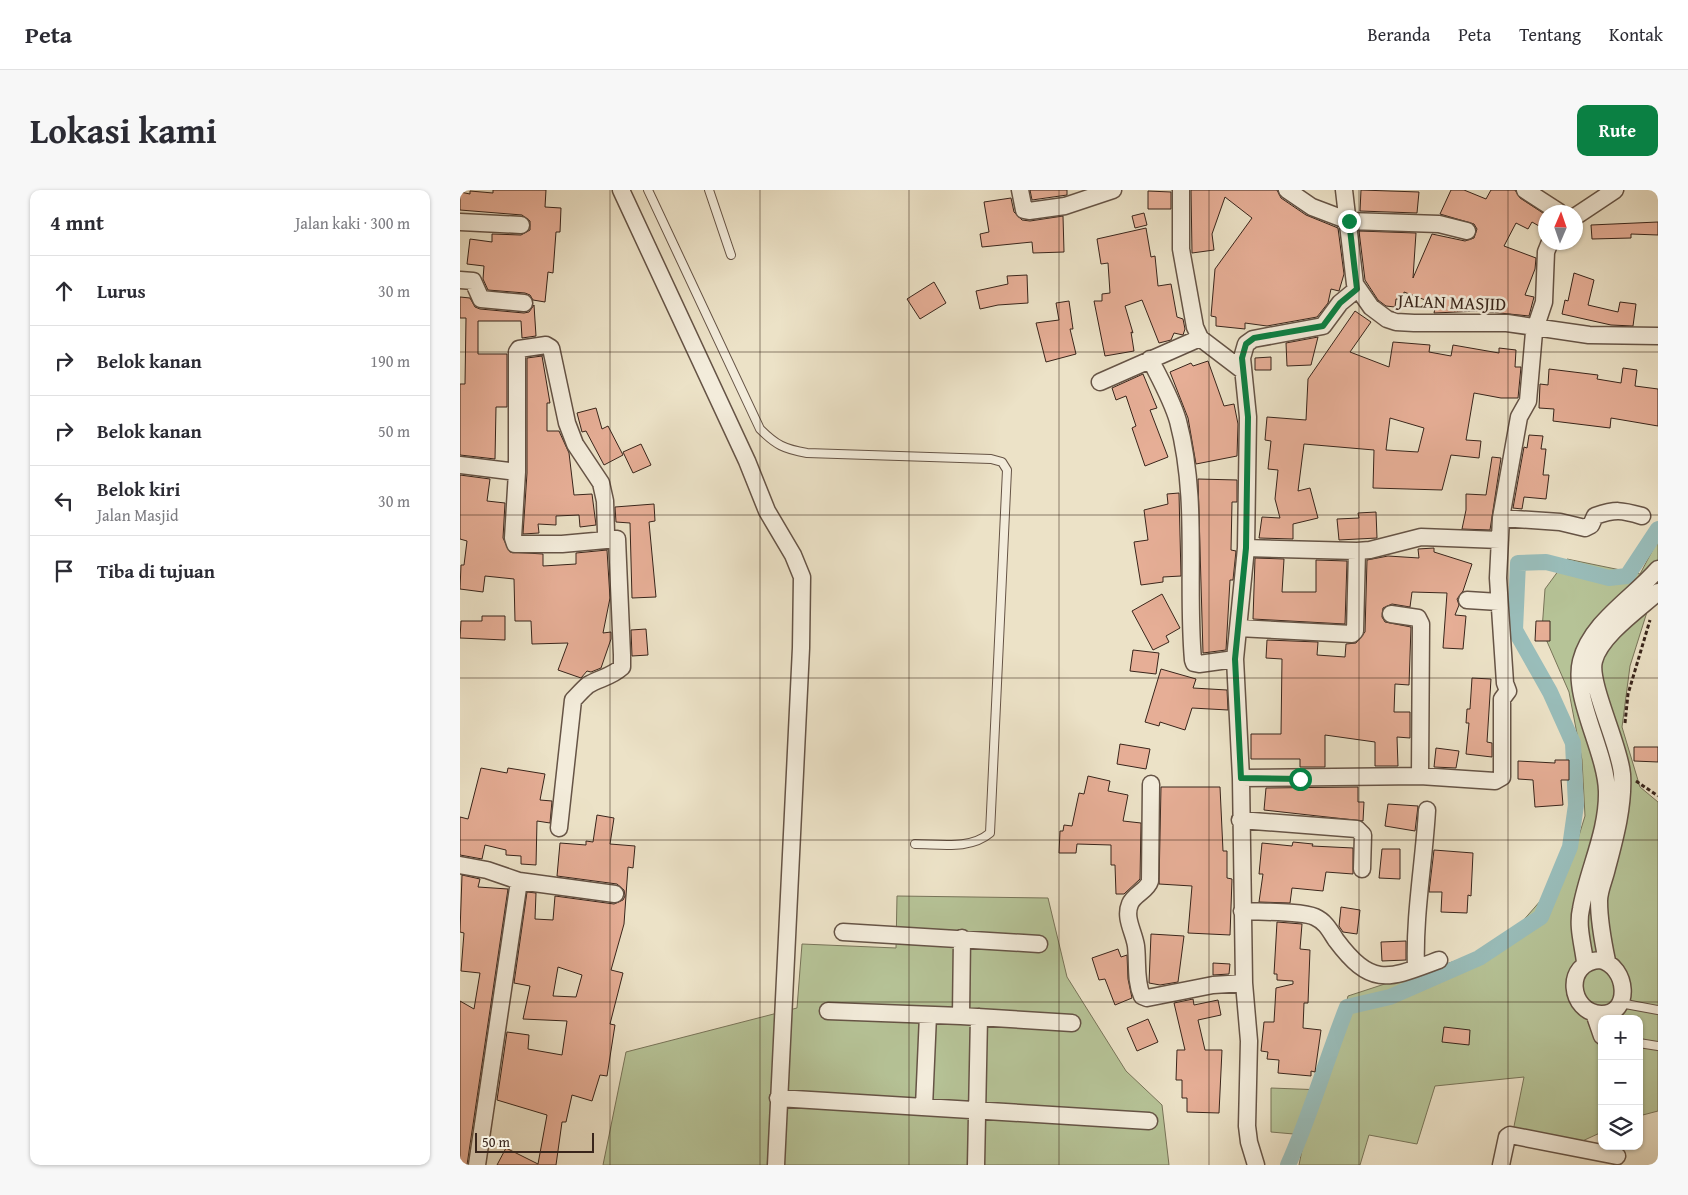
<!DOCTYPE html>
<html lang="id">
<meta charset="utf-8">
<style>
:root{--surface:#fff;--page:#f7f7f7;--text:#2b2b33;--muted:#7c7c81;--line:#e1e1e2;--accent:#0b8043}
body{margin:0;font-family:"Gentium Book Plus",serif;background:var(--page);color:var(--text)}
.controls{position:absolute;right:15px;bottom:15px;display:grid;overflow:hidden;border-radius:10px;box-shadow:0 1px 4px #0004}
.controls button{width:45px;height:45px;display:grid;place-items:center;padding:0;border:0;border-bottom:1px solid var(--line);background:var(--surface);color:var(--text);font:25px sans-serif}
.compass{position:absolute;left:1078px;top:15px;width:45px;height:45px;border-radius:50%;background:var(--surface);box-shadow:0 1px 4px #0004;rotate:2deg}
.scale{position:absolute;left:15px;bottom:12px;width:119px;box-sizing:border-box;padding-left:5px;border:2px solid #39251b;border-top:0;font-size:14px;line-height:18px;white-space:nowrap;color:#39251b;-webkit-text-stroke:4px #f3ecdb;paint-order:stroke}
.stop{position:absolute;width:15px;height:15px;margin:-11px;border:4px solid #0b8043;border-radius:50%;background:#fff}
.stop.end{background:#0b8043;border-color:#fff;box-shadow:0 1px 5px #0008}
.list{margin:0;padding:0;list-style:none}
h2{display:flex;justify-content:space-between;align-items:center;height:65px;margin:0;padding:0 20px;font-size:21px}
h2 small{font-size:16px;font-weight:400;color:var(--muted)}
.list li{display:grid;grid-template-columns:32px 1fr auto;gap:15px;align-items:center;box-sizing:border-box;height:70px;padding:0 20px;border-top:1px solid var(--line)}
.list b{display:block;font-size:19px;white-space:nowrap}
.list p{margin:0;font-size:16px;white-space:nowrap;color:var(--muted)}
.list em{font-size:16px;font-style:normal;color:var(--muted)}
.icon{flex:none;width:28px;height:28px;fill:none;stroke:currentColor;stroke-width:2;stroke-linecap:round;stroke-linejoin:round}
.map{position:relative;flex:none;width:1198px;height:975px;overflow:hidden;border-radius:10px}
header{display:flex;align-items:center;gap:30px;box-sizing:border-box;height:70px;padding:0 25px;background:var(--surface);border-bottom:1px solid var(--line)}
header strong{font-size:24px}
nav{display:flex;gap:28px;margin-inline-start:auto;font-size:18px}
.intro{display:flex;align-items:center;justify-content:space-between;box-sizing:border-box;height:120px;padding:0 30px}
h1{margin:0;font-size:35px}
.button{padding:12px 22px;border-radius:10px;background:var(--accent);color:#fff;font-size:18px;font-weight:700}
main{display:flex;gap:30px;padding:0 30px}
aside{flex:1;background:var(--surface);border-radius:10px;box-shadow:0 1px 4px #0004}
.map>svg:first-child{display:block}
.green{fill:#b6c397;stroke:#787459}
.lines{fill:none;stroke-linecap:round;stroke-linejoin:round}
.canal{stroke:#99bdba;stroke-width:16}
.building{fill:#e6ae96;stroke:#39251b;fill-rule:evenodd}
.lane-casing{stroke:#665446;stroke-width:10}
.street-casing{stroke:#665446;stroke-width:19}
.path{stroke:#39251b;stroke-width:3;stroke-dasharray:4 2.5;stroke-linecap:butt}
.lane{stroke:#f3ecdb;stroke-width:8}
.street{stroke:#f3ecdb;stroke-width:16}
.route{stroke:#0b8043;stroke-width:6}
.grid{fill:none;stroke:#39251b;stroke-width:1;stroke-opacity:0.55}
.labels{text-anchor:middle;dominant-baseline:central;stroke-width:5;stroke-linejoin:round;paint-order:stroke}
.street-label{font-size:18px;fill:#39251b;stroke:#f3ecdb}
</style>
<header>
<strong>Peta</strong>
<nav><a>Beranda</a><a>Peta</a><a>Tentang</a><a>Kontak</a></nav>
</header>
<div class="intro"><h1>Lokasi kami</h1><a class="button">Rute</a></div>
<main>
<aside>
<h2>4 mnt<small>Jalan kaki · 300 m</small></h2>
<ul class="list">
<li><svg class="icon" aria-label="ahead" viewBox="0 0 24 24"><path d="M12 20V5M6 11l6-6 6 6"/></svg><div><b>Lurus</b></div><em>30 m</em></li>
<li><svg class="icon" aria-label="right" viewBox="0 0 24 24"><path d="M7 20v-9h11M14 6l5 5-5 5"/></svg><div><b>Belok kanan</b></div><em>190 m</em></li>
<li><svg class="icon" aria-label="right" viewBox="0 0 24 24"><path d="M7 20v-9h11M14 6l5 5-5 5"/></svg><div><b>Belok kanan</b></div><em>50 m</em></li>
<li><svg class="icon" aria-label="left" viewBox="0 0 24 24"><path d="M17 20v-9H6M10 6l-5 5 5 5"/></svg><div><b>Belok kiri</b><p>Jalan Masjid</p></div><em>30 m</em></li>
<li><svg class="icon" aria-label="arrive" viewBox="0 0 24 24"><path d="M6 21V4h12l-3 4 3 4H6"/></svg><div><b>Tiba di tujuan</b></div></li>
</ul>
</aside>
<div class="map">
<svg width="1198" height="975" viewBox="0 0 1198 975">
<rect width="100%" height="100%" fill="#ece2c7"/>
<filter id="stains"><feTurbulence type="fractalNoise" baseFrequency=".004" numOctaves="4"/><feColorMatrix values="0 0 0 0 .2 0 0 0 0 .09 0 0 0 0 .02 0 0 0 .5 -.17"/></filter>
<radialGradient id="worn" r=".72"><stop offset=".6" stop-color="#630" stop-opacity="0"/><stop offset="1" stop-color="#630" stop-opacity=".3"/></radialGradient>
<!-- green -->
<path class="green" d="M1198 350V387L1170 476 1162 537 1180 597 1198 612V921L1179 926V829H1142V942L1105 959 1051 951 1064 887 975 896 957 954 909 945 900 975H839L845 945 811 942V898L864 900 888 806 1041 756 1109 678 1125 626 1122 570 1109 502 1082 440 1085 399 1107 369 1180 384Z
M437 706 588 708 607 787 666 881 702 915 709 975H143L166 862 337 818 342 754 436 758Z"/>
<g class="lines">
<!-- canal -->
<path class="canal" d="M828 975C851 924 866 870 887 817L930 807 1019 768 1081 727 1110 657 1116 615 1113 553 1090 502 1055 440 1058 373 1086 372 1149 388 1167 386 1198 339"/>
</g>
<!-- building -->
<path class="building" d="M33 0H86L85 17 101 18 100 42H96L93 83 88 82 85 112 73 110 70 105 65 103 28 100 23 89 24 76 7 74 10 49 32 52V44L61 45 70 40V31L62 25 0 20V2L10 4V1L33 3Z
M570 0H607V5L572 10Z
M731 0H817L821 8 846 25 878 38 884 84 879 101 871 99 868 113 857 127 807 136 785 133V139L756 136V127L751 126 755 79 792 28 765 7 752 44 754 60 732 63Z
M901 0 959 2 957 23 900 21Z
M991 0H1004L1026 9 1031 0H1055L1060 8 1086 25V40L1072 32 1068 39 1056 33 1044 56 1076 68 1075 79 1065 105 1074 107 1069 126 1020 121 974 123 976 114 944 102 943 110 936 109 935 117 926 116 918 110 905 90 899 41 956 43 953 88 972 44 1005 51 1014 48 1017 39 1014 34 980 24Z
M688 1 711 2V19H688Z
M551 8 554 22 562 30 570 31 603 26 604 62 573 63 572 52 522 57 520 44 529 42 524 12Z
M684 23 687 35 675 38 672 26Z
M1198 32V45L1171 44V48L1132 49 1131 35Z
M686 38 691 67 695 66 698 96 711 94 717 127 723 129 725 139 723 145 714 143 711 150 699 153 682 110 665 116 673 143 671 142 674 161 645 166 634 111H642V104L650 103 648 73 641 74 637 49Z
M1114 83 1134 90 1128 115 1158 122 1160 112 1176 114 1173 136 1151 135 1102 124 1105 110 1108 111Z
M567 85 568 113 538 115 520 119 516 101 548 94 547 86Z
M474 92 486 113 460 129 447 109Z
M0 107 10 108 15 117 20 119 64 123 69 122 74 115 76 146 62 148 61 131H18V164H47V217H36L35 269 0 265V194H5L6 128H0Z
M609 111 613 139H610L616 164 586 172 576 133 599 130 596 113Z
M895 121 911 132 890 162 929 177 933 152 970 155 969 162 991 166 993 155 1039 163V158L1056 160 1055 177H1061L1058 208H1041L1014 203 1006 250 1021 251 1019 268 991 265 982 300 913 298 914 260 844 254 838 301 850 298 858 328 833 334V349L799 348 802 327 820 328 815 309 818 280 808 279 811 251 805 250 807 227 846 230 848 189ZM930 228 964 238 958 262 926 260Z
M858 147 851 175 827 176 826 153Z
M82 166 90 213H87V241H99L109 263 114 305 132 304 136 335 120 337 119 325 96 326V335L78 334 79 343 63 344 67 283V168Z
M811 167V180H795V168Z
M748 171 764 216 774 214 778 234 777 266 736 274 728 228 710 182 731 173 733 176Z
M1163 178 1177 180 1175 196 1198 199V236L1151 228 1150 238 1093 231 1094 219 1079 218 1080 194 1088 195 1089 179 1138 185 1137 189 1161 193Z
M683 184 697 218 690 220 708 267 685 276 672 238 676 236 666 206 656 210 652 198Z
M136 218 142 239 148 236 163 265 144 275 126 241 122 242 117 223Z
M1069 245 1083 246 1081 259H1086L1083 285H1089L1086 309 1064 307 1062 319 1053 318 1064 257 1067 258Z
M181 254 191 275 173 283 163 262Z
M1032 267 1041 268 1030 340 1002 339 1006 320V304L1026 305Z
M0 285 30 289 27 311 45 313 43 348 50 362 83 364V376L116 374V363L147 360 150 408 143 443 151 442V449L141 478 131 482 127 481 121 488 98 480 108 453 72 454 71 431H55L54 389 25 386 23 402 0 399 1 375H4L7 351 0 349Z
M738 289 777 290V312H772L771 360 776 361 773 390H770L766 460 743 463Z
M719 303 721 386 703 387V392L681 395 674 352 688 350 684 320 708 314 707 304Z
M194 314 195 331 189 332 196 407 172 408 170 333 156 332 155 317Z
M916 322 917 348 879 350 877 329 899 328 898 323Z
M974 358V362L1012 374 1003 401 997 409 999 415 995 425 1006 426 1003 459 983 458 987 403 952 402 950 417 932 414 923 418 922 427 925 432 951 437 949 495 935 494 934 522H950V548L937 547 938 576H915V552L865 545V577H840V569H791V544H821L822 469 806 468 807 450 858 452 857 465 885 467 886 454 896 453 905 442 907 370 928 366 959 368 958 359Z
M795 368 824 369 822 402H856V370L887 371 885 434 793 429Z
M702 404 720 438 706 446 709 452 693 460 672 421Z
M22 426H45V450L0 448 1 431H22Z
M1076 431H1090V451H1075Z
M186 439 188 465 172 466 171 440Z
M673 460 699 463 696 484 670 481Z
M701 479 736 489 733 498 767 500 768 520 732 518 725 540 700 532 699 536 685 532Z
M1012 488 1031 489 1027 552 1032 553V567L1006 564 1009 533H1006L1007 519H1010Z
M660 554 690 559 686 579 657 574Z
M1174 557H1198V572L1174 571Z
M976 558 999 561 996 578 974 577Z
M1095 570H1109V590H1101L1103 615 1075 617 1073 590 1058 589V571L1095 573Z
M21 578 47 583 48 578 85 584 80 610 92 611 90 633 77 631 76 675 61 674V666L46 665V660L25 655 22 669 0 665V627L8 629Z
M628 586 650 591 648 601 668 605 663 631 681 633 680 689 664 704H656L655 675H651V655L617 654 616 663H599L600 641H603L604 635 612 636 619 603 624 604Z
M701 597H760L763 661H767V688L772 689 770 745 728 743 732 696 699 694Z
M898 597V612H904L903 631 804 620 806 598Z
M928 614 958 616 955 641 925 636Z
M137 625 154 628 150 654 175 656 173 678 168 677 164 734 151 780 163 783 150 834 155 835 147 886 140 885 132 911 112 905 106 932H102L96 975H37L46 958 78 974 87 925 37 910 47 842 69 845 68 859 102 865 107 831 63 829 70 796 54 793 67 702 76 703 75 729 93 730 95 706 154 714 163 710 165 706 164 700 157 694 97 686 100 653 126 655V651L133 652ZM98 777 122 785 116 807 93 806Z
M833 652 853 654 852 656 893 658V684L866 682 863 701 832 698 830 713 799 712 803 684H799L802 653 832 656Z
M922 659H940V689L919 688Z
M974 660 1013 663 1011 706 1008 705 1007 723 981 722 982 702H969Z
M2 685 20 689 18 697 48 699 7 975H0V811L14 819 20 783 1 781 4 743 0 742Z
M881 717 900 720 897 744 883 742 879 736Z
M817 732 842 734 840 759 850 760 848 813H844L843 838 861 840 855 882 851 881V886L818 883 819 870 807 869 808 862 801 861 804 832H814L816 798 833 794V791L817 790V784H814Z
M691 744 724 746 718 792 700 795 689 793Z
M946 751V770L922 771 921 752Z
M658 759 661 767 667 765 668 789 672 808 655 815 645 789 639 790 632 768Z
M753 773 770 774 769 784 753 785Z
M733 809 734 815 758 810 761 825 738 830 745 860H762L759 923 727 922V908H722V890H716L717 860H725L714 813Z
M688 829 698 852 677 861 667 838Z
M984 837 1010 840 1009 855 982 852Z"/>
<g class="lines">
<defs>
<path id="lane" d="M188 0 300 239C316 255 324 259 347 263L531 269 542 272 547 280 530 643C510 660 480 654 455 654
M249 0 271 65
M1160 813 1198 820
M1179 853 1198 856"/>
<path id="street" d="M161 0 287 271 307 321 333 365 342 387 341 458 316 975
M560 0 564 20 569 21 605 16 653 0
M721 0V59L735 137 740 148 782 180
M827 0 852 17 889 31 979 34 1007 41
M884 0 895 94 911 117 927 129 936 132 954 133H1047L1129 145 1198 146
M1065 0 1099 22
M1116 26 1155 0
M0 32 61 35
M0 90 13 91 21 109 64 113
M690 169C700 189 712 210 718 231 739 311 726 390 733 470L734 473 739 474 775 469
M640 192 740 148
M0 275 57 282V162L59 159 86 155 91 158 107 233 115 254 141 293 145 311 146 343 147 347 157 349 162 465V477C151 487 140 488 128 495 123 499 118 505 113 510L99 638
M57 282 53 348 55 354H102L157 349
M1041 328 1100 332 1125 338 1131 335 1135 326C1156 319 1161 320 1182 326
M786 358 897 361 910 360 961 347 1040 350
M1007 410 1039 412
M931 424 958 428 961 434 960 586
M778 438 892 444 895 441 897 361
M781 588 960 586 1035 591 1042 587V509L1048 501 1045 493 1038 388 1041 328 1059 227 1068 211 1074 142 1084 112 1086 62 1090 52
M691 594 690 691C687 701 674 704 670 714 664 728 674 742 676 756 678 773 675 790 682 806L687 808 753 795 784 793
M780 630 897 639 903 645 902 679
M0 675 27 680 59 691 155 704
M782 721C799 722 842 721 855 727 866 732 870 741 876 750 912 798 928 789 979 770
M383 742 579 754
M1140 770C1168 776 1172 825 1141 824 1109 823 1103 772 1140 770Z
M1147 771C1143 752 1139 731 1139 711 1139 700 1145 688 1147 678 1155 648 1164 615 1162 584 1160 556 1128 492 1134 471 1140 446 1179 419 1198 402
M1125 772C1123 755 1117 736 1121 719 1128 679 1148 642 1147 601 1146 562 1112 507 1121 471 1131 432 1173 408 1198 379
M956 778C954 725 964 673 967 620
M368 821 501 826 612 833
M1134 823 1142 846
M501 826 502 748
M318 908 689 931
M464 917 468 825
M17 975 59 691
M516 975 519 827
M796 975 789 952 787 936 789 851 784 793 781 588 775 469 786 358 788 227 782 168 786 154 793 149 863 136 880 113 897 99
M1041 975 1047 947 1050 945 1157 966"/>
</defs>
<!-- lane casing -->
<use href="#lane" class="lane-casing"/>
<!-- street casing -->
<use href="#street" class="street-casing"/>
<!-- path -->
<path class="path" d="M1165 533 1168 504 1190 430
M1176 591 1198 606"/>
<!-- lane -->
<use href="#lane" class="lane"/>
<!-- street -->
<use href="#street" class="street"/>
</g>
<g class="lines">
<!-- route -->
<path class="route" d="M840 589 781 588 775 469 786 358 788 227 782 168 786 154 794 148 863 136 880 113 897 99 889 31"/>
</g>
<!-- grid -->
<path class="grid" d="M150 0V975M300 0V975M449 0V975M599 0V975M749 0V975M899 0V975M1048 0V975M0 162H1198M0 325H1198M0 488H1198M0 650H1198M0 812H1198"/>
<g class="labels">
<!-- street labels -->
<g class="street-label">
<text transform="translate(992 112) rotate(2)">JALAN MASJID</text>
</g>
</g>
<rect width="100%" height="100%" filter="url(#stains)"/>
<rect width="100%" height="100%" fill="url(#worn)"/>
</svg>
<div class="controls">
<button>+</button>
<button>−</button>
<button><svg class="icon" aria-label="layers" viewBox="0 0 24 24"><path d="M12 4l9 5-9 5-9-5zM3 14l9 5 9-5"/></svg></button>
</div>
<svg class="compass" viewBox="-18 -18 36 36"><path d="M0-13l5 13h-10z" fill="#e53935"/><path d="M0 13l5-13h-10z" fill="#7c7c81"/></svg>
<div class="scale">50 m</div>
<div class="stop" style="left:840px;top:589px"></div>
<div class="stop end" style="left:889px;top:31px"></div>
</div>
</main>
